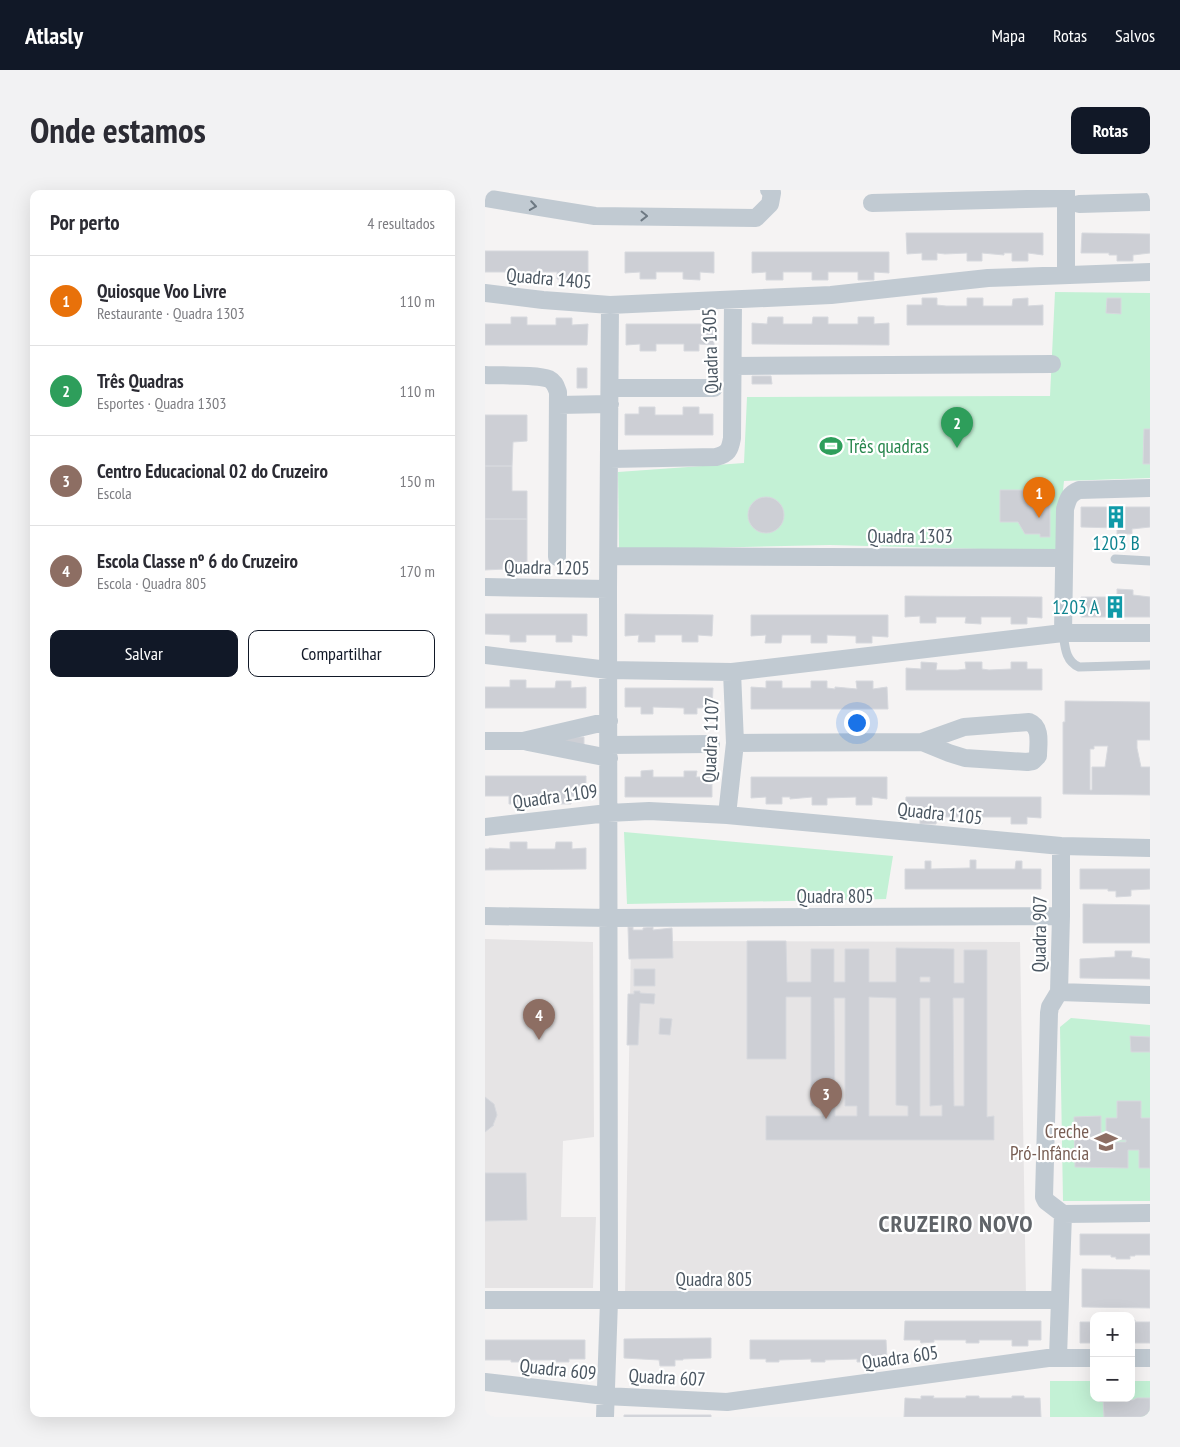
<!DOCTYPE html>
<html lang="pt">
<meta charset="utf-8">
<style>
:root{--surface:#fff;--page:#f2f2f3;--text:#2b2b33;--muted:#7c7c81;--line:#e1e1e2;--accent:#111827}
body{margin:0;font-family:"PT Sans Narrow",sans-serif;background:var(--page);color:var(--text)}
.controls{position:absolute;right:15px;bottom:15px;display:grid;overflow:hidden;border-radius:10px;box-shadow:0 5px 20px #0002}
.controls button{width:45px;height:45px;display:grid;place-items:center;padding:0;border:0;border-bottom:1px solid var(--line);background:var(--surface);color:var(--text);font:25px sans-serif}
.you{position:absolute;left:371px;top:532px;width:18px;height:18px;margin:-12px;border:4px solid #fff;border-radius:50%;background:#1a73e8;box-shadow:0 0 0 8px #1a73e833}
.badge{display:grid;place-items:center;width:32px;height:32px;border-radius:50%;background:var(--accent);color:#fff;font-size:16px;font-weight:700}
.pin{position:absolute;translate:-50% -41px;filter:drop-shadow(0 1px 2px #0008)}
.pin::after{content:'';position:absolute;top:26px;width:18px;height:15px;background:inherit;clip-path:polygon(0 0,100% 0,50% 100%)}
.list{margin:0;padding:0;list-style:none}
h2{display:flex;justify-content:space-between;align-items:center;height:65px;margin:0;padding:0 20px;font-size:21px}
h2 small{font-size:16px;font-weight:400;color:var(--muted)}
.list li{display:grid;grid-template-columns:32px 1fr auto;gap:15px;align-items:center;box-sizing:border-box;height:90px;padding:0 20px;border-top:1px solid var(--line)}
.list b{display:block;font-size:19px;white-space:nowrap}
.list p{margin:0;font-size:16px;white-space:nowrap;color:var(--muted)}
.list em{font-size:16px;font-style:normal;color:var(--muted)}
.actions{display:flex;gap:10px;padding:15px 20px}
.actions a{flex:1;padding:11px 0;border:1px solid var(--accent);border-radius:10px;text-align:center;font-size:18px;color:var(--accent)}
.actions .main{background:var(--accent);color:#fff}
.map{position:relative;flex:none;width:665px;height:1227px;overflow:hidden;border-radius:10px}
header{display:flex;align-items:center;gap:30px;box-sizing:border-box;height:70px;padding:0 25px;background:var(--accent);color:#fff}
header strong{font-size:24px}
nav{display:flex;gap:28px;margin-inline-start:auto;font-size:18px}
.intro{display:flex;align-items:center;justify-content:space-between;box-sizing:border-box;height:120px;padding:0 30px}
h1{margin:0;font-size:35px}
.button{padding:12px 22px;border-radius:10px;background:var(--accent);color:#fff;font-size:18px;font-weight:700}
main{display:flex;gap:30px;padding:0 30px}
aside{flex:1;background:var(--surface);border-radius:10px;box-shadow:0 5px 20px #0002}
.map>svg:first-child{display:block}
.education{fill:#e6e4e5}
.green{fill:#c3f1d5}
.building{fill:#cdcfd5;stroke:#d7d9de;fill-rule:evenodd}
.lines{fill:none;stroke-linecap:round;stroke-linejoin:round}
.lane{stroke:#c1cad2;stroke-width:9}
.street{stroke:#c1cad2;stroke-width:18}
.oneway{stroke:#6e7983}
.labels{text-anchor:middle;dominant-baseline:central;stroke-width:4.5;stroke-linejoin:round;paint-order:stroke}
.street-label{font-size:19px;fill:#4a5661;stroke:#fff}
.leisure-label{font-size:19px;fill:#27864d;stroke:#fff;text-anchor:start}
.culture-label{font-size:19px;fill:#0d838f;stroke:#fff}
.education-label{font-size:19px;fill:#785e54;stroke:#fff;text-anchor:end}
.district-label{font-size:24px;font-weight:bold;letter-spacing:1px;fill:#5f6368;stroke:#fff}
</style>
<header>
<strong>Atlasly</strong>
<nav><a>Mapa</a><a>Rotas</a><a>Salvos</a></nav>
</header>
<div class="intro"><h1>Onde estamos</h1><a class="button">Rotas</a></div>
<main>
<aside>
<h2>Por perto<small>4 resultados</small></h2>
<ul class="list">
<li><span class="badge" style="background:#e8710a">1</span><div><b>Quiosque Voo Livre</b><p>Restaurante · Quadra 1303</p></div><em>110 m</em></li>
<li><span class="badge" style="background:#2e9e5b">2</span><div><b>Três Quadras</b><p>Esportes · Quadra 1303</p></div><em>110 m</em></li>
<li><span class="badge" style="background:#8d6e63">3</span><div><b>Centro Educacional 02 do Cruzeiro</b><p>Escola</p></div><em>150 m</em></li>
<li><span class="badge" style="background:#8d6e63">4</span><div><b>Escola Classe nº 6 do Cruzeiro</b><p>Escola · Quadra 805</p></div><em>170 m</em></li>
</ul>
<div class="actions"><a class="main">Salvar</a><a>Compartilhar</a></div>
</aside>
<div class="map">
<svg width="665" height="1227" viewBox="0 0 665 1227">
<rect width="100%" height="100%" fill="#f5f3f3"/>
<!-- education -->
<path class="education" d="M0 749 108 752 109 947 78 951 76 1027H111L108 1098H0Z
M146 751 535 752 541 1106 140 1107Z"/>
<!-- green -->
<path class="green" d="M570 102 665 103V288L579 291 572 361 345 355 134 360 133 282 259 273 262 207 565 206Z
M139 642 408 666 401 709 142 714Z
M586 828 665 835V1011H578L575 837Z
M565 1191H609V1208H646V1191H665V1227H565Z"/>
<!-- building -->
<path class="building" d="M421 43H558V65L543 63V71H527V63H519V65L497 63V71H482V63L460 64 452 63V70H437V63L422 64Z
M597 43 665 44V63L648 65V71H632V65H624V63H596Z
M0 61H103V83L87 82 88 89H72V82H43V89H26V82H0Z
M140 62H229V83L215 82V90L198 89V82H171V89H155V82L140 83Z
M267 62H404V83L389 82V90H373V82H343V90H327V82H298V90H281V82L267 83Z
M437 108H452V115L461 116H482V108H498V116H527L528 109 543 108V116L558 115V135H422V115H437Z
M622 108H636V124L621 123Z
M26 127H42V135H71V128H87V135L103 134 102 155H0V134H26Z
M283 127H298V134H327L328 127H343V134H373V127H389V134L404 133V155L267 154V133L282 134Z
M141 134H229V155L214 154V161H199V154H171V161H155V154L141 155Z
M92 178H102V198H92Z
M267 186H286L287 194H267Z
M154 217H170V225H198V217H214V224H228V245H140V224H154Z
M0 225H42V251L28 252 27 276H0Z
M659 239H665V274H658Z
M0 276H27V301H42V329H0Z
M515 300H565V347H555V344H540L533 332H515Z
M263 325a18 18 0 1 1 36 0a18 18 0 1 1-36 0Z
M596 317H665V337L647 339V344H632V338L596 337Z
M0 329H42V378L0 380Z
M632 399 648 400V405L665 407V427H596V407H624V405H632Z
M420 406 557 407V428L542 427V434H526V427H496V434L480 433 481 427H451V433H435V426L420 427Z
M0 424H102V446L87 445V452H71V445H41V452H25V445L0 444Z
M140 424 228 425 227 446 213 445V452H197V445H170V452H153L154 445 140 446Z
M266 425H403V447L387 446V453H371V446L342 445V453H326V445H297L296 453H280L281 445 266 446Z
M436 472 452 473 451 480H473L481 479 480 472H497V479L504 480 526 479V472H542V479H557V500H421V478L436 479Z
M25 490H41V498H70L71 491H86V498L101 497V518H0V497H25Z
M281 491H297V498H326V491H342V498L350 499V497L372 499 371 491H388V499L402 497 403 519H266V497L281 498Z
M140 498H228L227 518H212V524H199V518L168 517V524H156V517H140Z
M580 511 665 512V550H652V558L656 577H665V605L578 604V532H580ZM609 556H623L620 577H607V600H605V559H609Z
M79 547H99V557H79Z
M168 580V587H199V581H212L211 587H227V607H140V587H156V581Z
M0 586H101V607L86 606V614H70V606H41V614H24V606H0Z
M266 587H402V609L387 607V615H371V607L342 608V615H327V607L305 609V607H297V614H281V607L266 608Z
M421 607H556V628L542 627V634H526V627H497V634H481V627H452L451 634H435V627L420 628Z
M25 652H42V659H70L71 652H87V659L101 658V679L0 680V659H4V658L25 659Z
M485 670H491V679H530L531 671H537V679H556V699H420V679H440V671H446V679L485 678Z
M595 679H665V699L646 700V706L631 707V701H623V699H595Z
M598 714 665 715V753H598Z
M143 737H148V740H158V738L168 737V740L187 738 188 768 144 769Z
M262 751H301L302 792H326V759H349V792H360V759H384V792H411V758L469 759V793H479V760H502V927L509 926V950H281V926H338V916H326V807H301V869H262ZM435 787H445V792H435ZM384 807 411 808V915L423 916V926H384ZM349 808H360V916H372V926H350ZM435 808H445V916L457 915V926H435ZM468 808H479V916H469Z
M630 761H647L646 767 665 769V789L595 788V769L630 767Z
M149 779H170V796H149Z
M149 801H155V803L170 804 169 814 155 813 153 855H142L143 804H149Z
M175 828 187 829 185 845 174 844Z
M645 846 665 847V862H646Z
M0 907 9 914 12 925 8 935H9L0 942Z
M632 911H656V928H665V978H654V960H643V978L590 977 589 927 616 926V952H641V950H621V928H632Z
M0 983H41L42 1030 0 1031Z
M595 1044H665V1065H650V1066H645V1069H631V1067H626V1065H595Z
M597 1079 665 1080V1118L597 1117Z
M646 1130H650V1132H665V1153H646Z
M420 1131H556V1150H543V1156H527V1150H494V1153H481V1150H449V1152L436 1153 435 1150H419Z
M595 1132H609V1153H595Z
M226 1148V1168L198 1169V1170H190V1176H175L174 1170 139 1168V1149Z
M0 1150H100V1169H84V1172H71V1170H39V1172H26V1170H0Z
M265 1150H401L402 1169H385V1172H372V1169L340 1170V1172H326V1169L294 1170V1172H281V1169H265Z
M436 1206H449L448 1208H481V1206H494V1208H527V1206H539V1208H555L556 1227H419L420 1208 436 1209Z
M618 1208H639L642 1210H648L652 1208H665V1227H619Z
M139 1225H226V1227H139Z"/>
<g class="lines">
<!-- lane -->
<path class="lane" d="M630 369 665 371
M578 443C580 456 580 471 594 477L665 475"/>
<!-- street -->
<path class="street" d="M581 0V85
M0 8 110 26 271 28 285 14 287 3 284 0
M387 13 581 8
M594 14 665 12
M0 103 58 110 125 115 346 105 503 88 665 82
M249 176 567 174
M0 185C15 186 52 184 64 189 70 192 71 197 73 202L72 367
M125 198H229
M73 215 125 214
M125 269 231 267C243 264 245 260 247 248L248 110
M124 366 579 368
M0 397 123 399
M578 443 580 319C583 309 584 304 594 300L665 298
M0 465 123 480 247 482 578 443H665
M0 551H38L124 531
M43 552 124 568
M250 553 437 552 479 537 544 532C557 537 553 554 553 566L548 571 542 572 480 568 464 563 437 552
M124 555 226 554
M242 625 250 553 247 482
M0 637 123 623 164 621 242 625 576 656 665 658
M576 656V726L574 802 665 805
M0 726 124 728 576 726
M574 802 565 817 564 823 559 1007 561 1011 578 1024 665 1023
M0 1110H575
M573 1167 578 1024
M646 1168H665
M0 1192 120 1206 242 1212 563 1168H609
M120 1227 124 1111 123 399 125 115"/>
</g>
<!-- one-way arrows -->
<defs><path id="oneway-chevron" d="M-2-3.5L2.5 0L-2 3.5" fill="none" stroke-width="1.6" stroke-linecap="round" stroke-linejoin="round" transform="scale(1.25)"/></defs>
<g class="oneway">
<use href="#oneway-chevron" transform="translate(48 16) rotate(9)"/>
<use href="#oneway-chevron" transform="translate(159 26) rotate(1)"/>
</g>
<!-- icons -->
<defs>
<symbol id="stadium-bare" viewBox="-9 -9 18 18"><path d="M0-5a6.5 5 0 1 0 0 10a6.5 5 0 1 0 0-10ZM-3.5-1.8h7v3.6h-7Z" fill="#2e9e5b" stroke="#fff" stroke-width="2.5" paint-order="stroke"/></symbol>
<symbol id="building-bare" viewBox="-9 -9 18 18"><path d="M-4-6H4V6H1V3H-1V6H-4ZM-2.5-4.3h1.7v1.8h-1.7ZM.8-4.3h1.7v1.8H.8ZM-2.5-1h1.7V.8h-1.7ZM.8-1h1.7V.8H.8Z" fill="#0f9aa8" stroke="#fff" stroke-width="2.5" paint-order="stroke"/></symbol>
<symbol id="school-bare" viewBox="-9 -9 18 18"><path d="M0-5L7-2L0 1L-7-2ZM-4 1L0 2.5L4 1V4Q0 6-4 4Z" fill="#8d6e63" stroke="#fff" stroke-width="2.5" paint-order="stroke"/></symbol>
</defs>
<g fill-rule="evenodd">
<use href="#stadium-bare" x="330" y="240" width="32" height="32"/>
<use href="#building-bare" x="615" y="311" width="32" height="32"/>
<use href="#building-bare" x="614" y="401" width="32" height="32"/>
<use href="#school-bare" x="605" y="936" width="32" height="32"/>
</g>
<g class="labels">
<!-- street labels -->
<g class="street-label">
<text transform="translate(64 88) rotate(5)">Quadra 1405</text>
<text transform="translate(225 161) rotate(-92)">Quadra 1305</text>
<text x="425" y="346">Quadra 1303</text>
<text transform="translate(62 377) rotate(1)">Quadra 1205</text>
<text transform="translate(225 550) rotate(-88)">Quadra 1107</text>
<text transform="translate(70 606) rotate(-8)">Quadra 1109</text>
<text transform="translate(455 623) rotate(6)">Quadra 1105</text>
<text x="350" y="706">Quadra 805</text>
<text transform="translate(554 744) rotate(-89)">Quadra 907</text>
<text x="229" y="1089">Quadra 805</text>
<text transform="translate(415 1167) rotate(-8)">Quadra 605</text>
<text transform="translate(73 1179) rotate(6)">Quadra 609</text>
<text transform="translate(182 1187) rotate(3)">Quadra 607</text>
</g>
<!-- leisure labels -->
<g class="leisure-label">
<text x="362" y="256">Três quadras</text>
</g>
<!-- culture labels -->
<g class="culture-label">
<text x="631" y="353">1203 B</text>
<text x="614" y="417" text-anchor="end">1203 A</text>
</g>
<!-- education labels -->
<g class="education-label">
<text x="604" y="941">Creche<tspan x="604" dy="22">Pró-Infância</tspan></text>
</g>
<!-- district labels -->
<g class="district-label">
<text x="471" y="1033">CRUZEIRO NOVO</text>
</g>
</g>
</svg>
<div class="controls">
<button>+</button>
<button>−</button>
</div>
<div class="you"></div>
<div class="pin badge" style="left:554px;top:328px;background:#e8710a">1</div>
<div class="pin badge" style="left:472px;top:258px;background:#2e9e5b">2</div>
<div class="pin badge" style="left:341px;top:929px;background:#8d6e63">3</div>
<div class="pin badge" style="left:54px;top:850px;background:#8d6e63">4</div>
</div>
</main>
